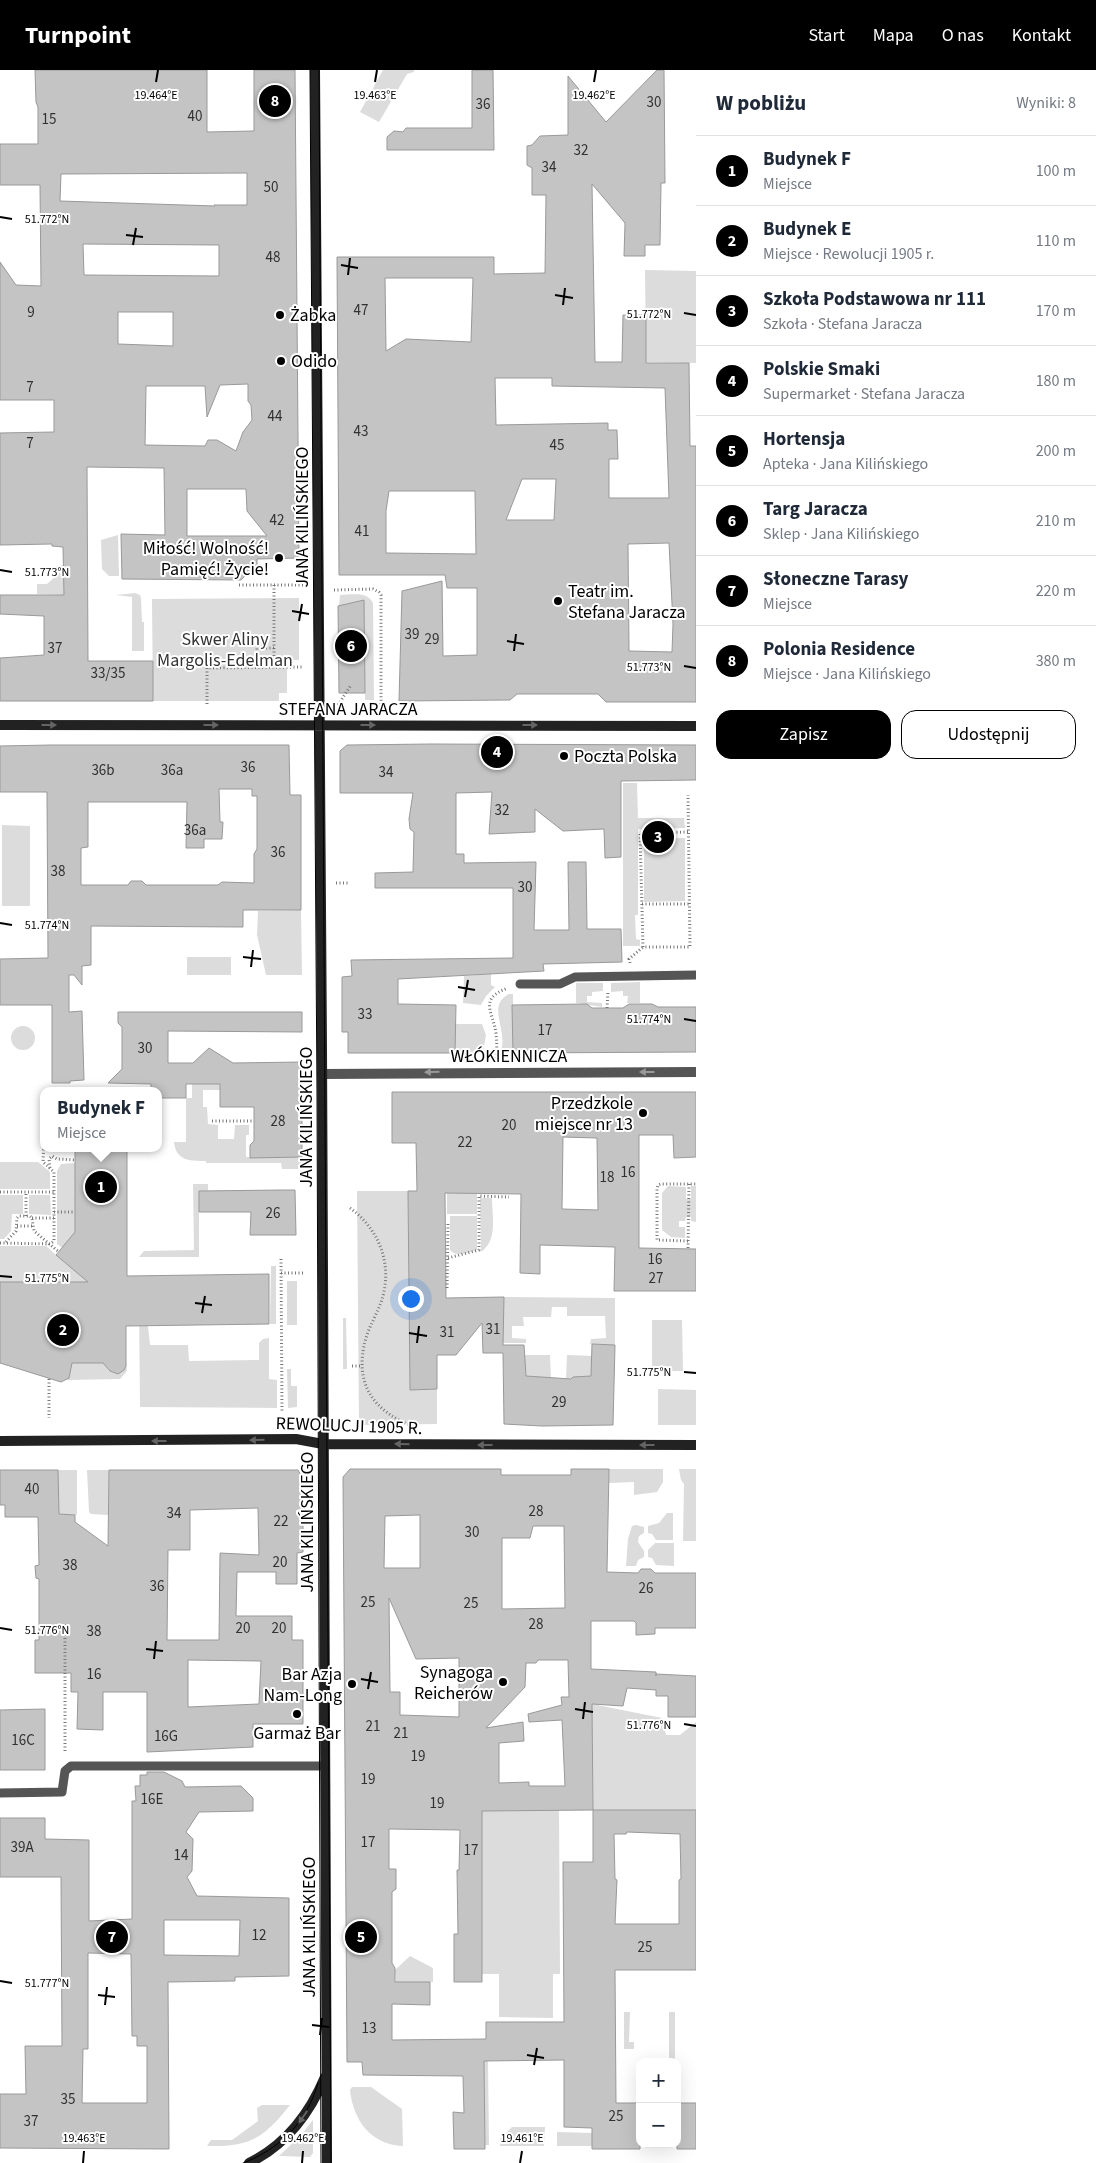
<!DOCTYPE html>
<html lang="pl">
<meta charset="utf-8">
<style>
:root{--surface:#fff;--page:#f2f2f3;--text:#1f2937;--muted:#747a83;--line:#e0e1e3;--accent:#000}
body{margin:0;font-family:"Source Sans 3",sans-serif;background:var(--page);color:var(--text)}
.controls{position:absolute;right:15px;bottom:15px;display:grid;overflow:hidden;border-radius:10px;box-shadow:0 5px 20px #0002}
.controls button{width:45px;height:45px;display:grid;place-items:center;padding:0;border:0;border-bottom:1px solid var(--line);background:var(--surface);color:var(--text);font:25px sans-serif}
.you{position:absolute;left:410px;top:1228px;width:18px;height:18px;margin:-12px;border:4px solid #fff;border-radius:50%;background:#1a73e8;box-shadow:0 0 0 8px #1a73e833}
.badge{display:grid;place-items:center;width:32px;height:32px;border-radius:50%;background:var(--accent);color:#fff;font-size:16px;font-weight:700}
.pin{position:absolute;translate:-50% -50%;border:2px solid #fff;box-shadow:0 1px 5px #0006}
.popup{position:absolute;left:40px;top:1017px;width:122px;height:65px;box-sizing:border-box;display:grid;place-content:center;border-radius:10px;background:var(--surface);filter:drop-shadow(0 1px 4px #0005);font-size:16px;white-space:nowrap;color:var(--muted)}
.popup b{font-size:19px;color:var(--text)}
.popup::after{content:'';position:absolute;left:50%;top:100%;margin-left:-10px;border:10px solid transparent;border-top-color:var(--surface)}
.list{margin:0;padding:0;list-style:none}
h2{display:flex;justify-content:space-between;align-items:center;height:65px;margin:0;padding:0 20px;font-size:21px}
h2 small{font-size:16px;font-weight:400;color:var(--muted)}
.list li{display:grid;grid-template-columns:32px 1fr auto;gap:15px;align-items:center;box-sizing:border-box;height:70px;padding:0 20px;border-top:1px solid var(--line)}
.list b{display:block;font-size:19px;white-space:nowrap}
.list p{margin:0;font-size:16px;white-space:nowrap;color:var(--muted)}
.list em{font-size:16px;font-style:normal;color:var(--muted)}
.actions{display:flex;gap:10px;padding:15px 20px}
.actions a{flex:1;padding:11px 0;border:1px solid var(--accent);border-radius:15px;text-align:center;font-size:18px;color:var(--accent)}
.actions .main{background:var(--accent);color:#fff}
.map{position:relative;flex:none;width:696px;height:2093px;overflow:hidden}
header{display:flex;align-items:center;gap:30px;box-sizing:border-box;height:70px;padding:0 25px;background:var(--accent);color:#fff}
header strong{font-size:24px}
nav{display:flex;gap:28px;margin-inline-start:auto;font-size:18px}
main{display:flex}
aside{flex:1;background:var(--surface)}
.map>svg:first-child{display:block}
.green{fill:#dcdcdc}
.building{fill:#c4c4c4;stroke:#999;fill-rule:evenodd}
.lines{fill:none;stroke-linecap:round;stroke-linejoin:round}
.path{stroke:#777;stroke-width:3;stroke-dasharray:1 2.5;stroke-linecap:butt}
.lane{stroke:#555;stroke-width:9}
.street{stroke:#555;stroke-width:10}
.secondary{stroke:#222;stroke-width:10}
.tram{stroke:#000;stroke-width:1}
.oneway{fill:#646464}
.oneway2{fill:#999}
.ticks{fill:none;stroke:#000;stroke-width:2}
.poi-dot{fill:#000;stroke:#fff;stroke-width:2}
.labels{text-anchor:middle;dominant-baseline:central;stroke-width:4;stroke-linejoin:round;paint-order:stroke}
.number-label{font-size:15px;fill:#313131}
.poi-label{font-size:18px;fill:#000;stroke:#fff;text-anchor:start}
.street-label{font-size:18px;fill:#000;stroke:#fff}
.park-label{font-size:18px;fill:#333;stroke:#fff}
.ticks-label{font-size:12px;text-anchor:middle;fill:#000;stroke:#fff;stroke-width:4;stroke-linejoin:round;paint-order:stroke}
</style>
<header>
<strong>Turnpoint</strong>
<nav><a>Start</a><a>Mapa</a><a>O nas</a><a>Kontakt</a></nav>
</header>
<main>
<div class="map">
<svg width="696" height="2093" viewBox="0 0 696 2093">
<rect width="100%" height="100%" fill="#fff"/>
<!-- green -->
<path class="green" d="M383 0H414V2L407 4 379 52 360 42Z
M645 200 696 201V293L646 292Z
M118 465 119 506H109L102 499 101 470Z
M64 495V525L37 524V514H47L56 506V496Z
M135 523 140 525 141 528 142 552H144V581H132V527L116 525Z
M340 525C351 525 367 521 373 533L374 630H365L364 536H339Z
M299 528V590H287V623H279V631H153L152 529Z
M623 713H637L638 748H684L685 758 638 759V845H635L636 869 640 870V876H623Z
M2 755 30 756V836H2Z
M685 768V831L644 832V769Z
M301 840 302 905H266L257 865 258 841Z
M187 887H231V905H187Z
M491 904V915L495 917 486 926 481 935 463 933 464 906Z
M640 912V933H627L628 926H623V921L611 922V913Z
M576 913H603V921L592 922V926H587V932L602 933V937L576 933Z
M509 924H513V983L500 982C510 963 485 936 509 924Z
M455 954H482L486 965 483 982 455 983Z
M11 968a12 12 0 1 1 24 0a12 12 0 1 1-24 0Z
M192 1014H220V1020H203V1037H207L208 1054 218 1055V1069H234L235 1055H249V1065H246V1087H302V1099H282L281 1093H206V1091C190 1091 176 1091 174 1072H186V1028H192Z
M0 1092H38L50 1102V1119H0Z
M75 1093V1187L57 1174V1101L61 1094Z
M193 1114H208V1121H199V1187H139L144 1181 194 1180Z
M668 1116 686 1117V1129H691V1116H696V1152L691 1151V1147H686L685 1151H679V1157H685V1168L671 1167 662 1160V1123Z
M357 1121H408L410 1320 437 1319V1354L359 1355Z
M447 1122 477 1123V1144H447Z
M0 1125H23V1144H12L11 1161 4 1169H0Z
M29 1125H50L51 1145 29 1144Z
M480 1128H492C492 1146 498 1170 481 1182Z
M450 1146H477V1180C469 1182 456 1188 450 1180Z
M0 1176H46L65 1193 96 1212H0Z
M271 1196H276V1254H270Z
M287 1211H297V1255H287Z
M502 1227 615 1228V1275L590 1274 591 1269 606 1268 605 1246H567V1237H552L551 1247H523L524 1256H512V1268L526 1269V1273H503Z
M139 1234 148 1256 150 1275H188L189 1291 259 1290V1273L263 1269 269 1268V1309L277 1310V1338L140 1337Z
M343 1248H346L347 1299H343Z
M652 1250H682L683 1301H652Z
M524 1285H550L551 1309 531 1306 530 1309 520 1302Z
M567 1285 593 1286 596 1309 584 1306 566 1309Z
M126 1292 127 1301 120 1309 67 1310 70 1305V1293H105L108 1300 116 1303 123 1300Z
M287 1299H291V1316H297V1337L288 1338Z
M658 1319 696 1320V1355H658Z
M609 1399H663V1412L657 1422 634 1425V1412L609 1413Z
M679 1399H696V1471H683L684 1414 681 1410Z
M58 1400H77V1445L59 1444Z
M87 1400H109L108 1445 91 1444 89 1442Z
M667 1443H673V1470H656L652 1464 648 1463V1456L659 1453Z
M636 1455 644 1457V1463L639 1466 638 1472 644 1481V1487L638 1490 636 1496H626L628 1469 632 1456Z
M655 1473H674V1496L656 1495 652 1488 648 1487V1480Z
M592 1634 662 1648 666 1665H680L696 1652V1740H593Z
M559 1740 560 1904H553V1948L499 1947V1904H482V1741Z
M410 1886 433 1898V1912H396L395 1900Z
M624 1942H630L629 1972H634V1979H624Z
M669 1942H675V1992H669Z
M484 1991H488L489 2075H485Z
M352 2017H371L402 2039 403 2076C371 2075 353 2050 350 2020Z
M262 2035H290C264 2068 250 2077 207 2076L211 2070H232L258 2051 257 2038Z
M313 2050V2083L310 2087 279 2086 302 2064Z
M512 2057H545L544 2076H500V2069Z
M557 2062 592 2063V2076H557Z"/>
<!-- building -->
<path class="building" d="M35 0H207V62L254 61V0H295L299 488 257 489V501L249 502 241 510 122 509 121 464 165 465 164 398 87 397 88 591H153V631H0V588L44 585V546L0 544V525H64L63 477 52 476V474L0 475V363L54 362V330H0V192L16 215 41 216 40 115H0V74H38V37L36 32ZM247 103V135H214L215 136 60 131 61 104ZM83 174 219 175V206L84 205ZM118 242H173V276L118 274ZM248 314V331L251 335 252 350 243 362 236 381 217 370H208L205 376 145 375 146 316H205L207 347 220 315ZM187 419H246L247 441 267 466H187Z
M472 0H493L494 80H387V67L394 61 403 62 406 58H472Z
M657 0H664L665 113H661L660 175H645V186H624L625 153 592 114 595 292H622L623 245H646V293H689L690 376H696V632H606L598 624H517L510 630 399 631 402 521 442 511 443 586 477 585V518H447L445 505H339L337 187H494V204L545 203 546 125H532V98L527 95V76L532 75 540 66 568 65V6L606 52ZM385 208H473L471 272 406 269 386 281ZM495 308H552V316L665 318 669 428H609V389H618L617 360H608V353L496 355ZM522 409H556L554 450H506ZM389 421H475L476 484 386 483V441ZM669 473 673 554 672 582 629 581 628 474Z
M364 530 365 623H339L338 536Z
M431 674 696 675V710L621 711V787L605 788 604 759 563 761 535 739V762L489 764 492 722 456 723V784H464V793L536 792 534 860H569L568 792H586L587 859H621L622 892 543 894 544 901 398 909V934L456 935 455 983H348V962H342V907L352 906 351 890 513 888V818H375V803L413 802 414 762 410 759 409 749 413 723H340V681L347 675Z
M51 675H289L290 725H301V840H243V857L91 856V895L82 896V915L74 905H69V942L82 941 84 1010 70 1011V1013H52V935H0V889L48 888 47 722H0V676ZM219 719H252V726H257V779L254 784V813L222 812 218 815H146L142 811H131L128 815H81V778L88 777V732H187L186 778H204V769H222L223 752H220Z
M587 934 592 938H623L629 934H652L658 937H696V982L513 983 512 935Z
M118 942H302V962L168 961V993H193L209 978 233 993 302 992V1087L250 1088V1075L254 1071V1037H220V1014H186V1028H158V1021H151V1014L108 1013 122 999V957L118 953Z
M392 1022H696V1087L674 1088 673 1065H639V1178L696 1179V1221H614L615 1177 540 1175V1204L520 1203 521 1124 445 1123 446 1228 504 1227 503 1275H524L526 1306 571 1309 573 1307 591 1306 592 1274 615 1275 613 1355 542 1356 504 1354 503 1283H483L482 1253 456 1285H437V1319L410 1320 408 1121H417L416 1073H392ZM563 1067 597 1068 598 1140 562 1139Z
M75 1078H127V1206L269 1204V1254L126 1256V1296L124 1300 118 1304 110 1301 103 1293H72L69 1308 61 1312 0 1293V1212H88L56 1185 75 1162Z
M282 1120H295L296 1165H250L251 1142H199V1121Z
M350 1399H501V1405H571V1399H609L607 1502 638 1503 641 1499H651L655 1503H696V1558H655V1564L636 1565V1553L634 1551H591V1599L656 1602V1606V1604L696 1606V1647H668V1626H656V1620L627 1618 623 1636 592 1634 593 1740H696V1900H615L616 2033H640V2079H592V2058L564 2057V1990L484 1991 485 2079H454L453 2042 464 2043 463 2006 363 2005 362 1992H347L343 1407ZM420 1445V1498H384L385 1446ZM533 1456H564L565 1538 502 1539V1468H530ZM389 1528 416 1589 459 1588V1647L400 1645V1622H390ZM538 1590H568L569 1627H561L562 1635 528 1644 529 1652 562 1650 565 1716H529V1712L499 1713V1673L524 1671 523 1652 486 1658 525 1617 526 1593H536ZM593 1740V1792H563L564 1952H486V1969L392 1970V1934L430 1935V1912H395V1898L392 1893V1822L396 1819V1799H389V1759L460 1760 459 1800H457L458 1864H454V1912H482V1741ZM627 1762 680 1764 681 1809 679 1810V1854H615L617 1810 615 1809 614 1764H626Z
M0 1400H58L59 1444 75 1445V1452L108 1476 109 1400H298L303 1409V1482L297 1483V1514H276V1502H237L236 1546H292V1570H303V1654H253V1677L147 1682V1622H103V1660L77 1659 78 1622H71V1603H35V1570H39V1509L36 1508 35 1496 39 1495 38 1447H5V1435H0ZM258 1438 259 1485 220 1483 219 1570H167L168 1480H190V1440ZM188 1590 261 1591 259 1634 188 1637Z
M45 1639V1700H0V1640Z
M147 1702H164L182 1711 185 1717 241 1716 253 1728V1741L199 1742 186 1762 193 1769 192 1801 187 1807 197 1826 289 1828V1906L235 1907V1911L168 1912 169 2079 0 2078V2024H26L25 1976H62L61 1807H0V1748H45V1769L89 1770V1851L132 1849V1731H136L135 1716H140V1705H147ZM164 1850H240L239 1886 164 1885ZM88 1883 131 1884 132 1966H137V1976H147V2033H82L83 1979H88Z
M677 2033H696V2079H677Z"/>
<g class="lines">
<!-- path -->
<path class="path" d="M239 515H303
M334 520 373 519 379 522 381 525V636
M274 578V598
M257 597V578H274V515
M207 634V598L303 597
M338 635 351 615
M688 762 640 763 643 877H690L688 725
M336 813H348
M642 834H689
M630 893 629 889 643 877
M607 938 608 921
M496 988C497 980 497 972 496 964 494 943 477 929 508 918
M212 1051H254
M50 1098 49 1089 52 1086 57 1089 75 1090
M0 1122H54
M350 1138C378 1158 392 1192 383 1226 379 1241 370 1254 366 1268 353 1313 373 1342 415 1357
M54 1142H75
M26 1146V1122
M32 1148H54
M17 1156H32
M688 1171 657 1170V1119L658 1115 661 1114H696
M6 1172 16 1161 17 1148 19 1146H30L32 1148 34 1161 59 1182
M0 1173 50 1174 54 1171V1102L43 1092 44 1068
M688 1178 689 1114
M448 1188 479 1180V1126L509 1127
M281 1189 282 1343
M281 1203H303
M447 1218 448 1153
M352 1296H361
M49 1309V1348
M65 1554V1683"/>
<!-- lane -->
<path class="lane" d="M520 914H560L575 907 696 905
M0 1723 62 1722 65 1701 71 1696H324"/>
<!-- street -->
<path class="street" d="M322 1004 696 1002"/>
<!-- secondary -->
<path class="secondary" d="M315 0 322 978 327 2093
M0 655 696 656
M0 1371 296 1369 323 1374 696 1375
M249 2093C286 2075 309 2045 325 2007"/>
<!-- tram -->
<path class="tram" d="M310 0 317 1025 321 2093
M319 0 331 2093
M243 2093C280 2079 307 2052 318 2013"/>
</g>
<!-- one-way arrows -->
<defs><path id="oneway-solid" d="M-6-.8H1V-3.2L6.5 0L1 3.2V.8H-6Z" transform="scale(1.25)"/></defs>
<g class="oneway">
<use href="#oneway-solid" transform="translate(49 655)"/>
<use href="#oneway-solid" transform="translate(211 655)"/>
<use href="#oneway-solid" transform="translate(368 655)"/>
<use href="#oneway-solid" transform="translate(530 655)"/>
<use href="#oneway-solid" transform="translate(257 1370) rotate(179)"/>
<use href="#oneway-solid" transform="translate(159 1371) rotate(180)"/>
<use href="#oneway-solid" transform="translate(402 1374) rotate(-179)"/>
<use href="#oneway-solid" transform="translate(485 1375) rotate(-180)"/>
<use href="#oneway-solid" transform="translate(647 1375) rotate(-180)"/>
<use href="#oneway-solid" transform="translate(303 2047) rotate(124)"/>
</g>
<g class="oneway2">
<use href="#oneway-solid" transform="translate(432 1002) rotate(179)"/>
<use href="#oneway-solid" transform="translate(647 1002) rotate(180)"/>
</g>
<!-- ticks -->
<path class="ticks" d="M156 12 158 0M375 12 377 0M594 12 596 0M0 147 12 149M126 165 143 167M133 175 136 158M341 195 358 198M348 205 350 188M555 225 573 228M563 235 565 218M684 243 696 245M0 500 12 502M292 541 309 544M299 551 302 534M507 571 524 574M514 581 516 564M684 596 696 598M0 853 12 855M243 887 261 889M251 897 253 880M458 917 475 920M465 927 468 910M684 949 696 951M0 1206 12 1207M195 1233 212 1235M202 1243 205 1226M409 1263 427 1266M417 1273 419 1256M684 1302 696 1303M0 1558 12 1560M146 1579 163 1581M154 1589 156 1571M361 1609 378 1612M368 1619 371 1602M575 1639 593 1642M583 1649 585 1632M684 1654 696 1656M0 1911 12 1913M98 1925 115 1927M105 1935 107 1917M312 1955 329 1957M320 1965 322 1948M527 1985 544 1988M534 1995 537 1978M83 2093 84 2081M302 2093 303 2081M520 2093 522 2081"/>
<!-- markers -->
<g class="poi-dot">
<circle cx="280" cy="245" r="5"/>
<circle cx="281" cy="291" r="5"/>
<circle cx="279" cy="488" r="5"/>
<circle cx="558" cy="531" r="5"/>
<circle cx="564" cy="686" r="5"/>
<circle cx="643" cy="1043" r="5"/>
<circle cx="503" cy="1612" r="5"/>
<circle cx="352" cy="1614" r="5"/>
<circle cx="297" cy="1644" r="5"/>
</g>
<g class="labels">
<!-- number labels -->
<g class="number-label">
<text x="654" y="32">30</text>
<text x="483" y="34">36</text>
<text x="195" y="46">40</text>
<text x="49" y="49">15</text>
<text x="581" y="80">32</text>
<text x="549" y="97">34</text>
<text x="271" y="117">50</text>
<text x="273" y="187">48</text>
<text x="361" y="240">47</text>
<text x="31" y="242">9</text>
<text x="30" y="317">7</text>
<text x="275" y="346">44</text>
<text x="361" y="361">43</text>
<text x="30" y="373">7</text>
<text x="557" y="375">45</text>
<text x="277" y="450">42</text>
<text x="362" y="461">41</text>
<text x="412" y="564">39</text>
<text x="432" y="569">29</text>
<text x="55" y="578">37</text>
<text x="108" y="603">33/35</text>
<text x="248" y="697">36</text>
<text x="103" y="700">36b</text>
<text x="172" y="700">36a</text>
<text x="386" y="702">34</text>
<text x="502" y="740">32</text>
<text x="195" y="760">36a</text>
<text x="278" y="782">36</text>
<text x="58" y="801">38</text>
<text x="525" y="817">30</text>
<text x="365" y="944">33</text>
<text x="545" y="960">17</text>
<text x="145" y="978">30</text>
<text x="278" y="1051">28</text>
<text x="509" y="1055">20</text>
<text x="465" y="1072">22</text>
<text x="628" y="1102">16</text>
<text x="607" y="1107">18</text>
<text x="273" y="1143">26</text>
<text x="655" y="1189">16</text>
<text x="656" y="1208">27</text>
<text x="493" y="1259">31</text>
<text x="447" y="1262">31</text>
<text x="559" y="1332">29</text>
<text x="32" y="1419">40</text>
<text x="536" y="1441">28</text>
<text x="174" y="1443">34</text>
<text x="281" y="1451">22</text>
<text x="472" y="1462">30</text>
<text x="280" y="1492">20</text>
<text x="70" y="1495">38</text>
<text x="157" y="1516">36</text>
<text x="646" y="1518">26</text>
<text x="368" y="1532">25</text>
<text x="471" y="1533">25</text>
<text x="536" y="1554">28</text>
<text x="243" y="1558">20</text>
<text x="279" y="1558">20</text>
<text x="94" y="1561">38</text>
<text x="94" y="1604">16</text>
<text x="373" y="1656">21</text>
<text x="401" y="1663">21</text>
<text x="166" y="1666">16G</text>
<text x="23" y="1670">16C</text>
<text x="418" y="1686">19</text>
<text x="368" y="1709">19</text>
<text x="152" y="1729">16E</text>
<text x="437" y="1733">19</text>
<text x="368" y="1772">17</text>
<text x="22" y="1777">39A</text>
<text x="471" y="1780">17</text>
<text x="181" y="1785">14</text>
<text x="259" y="1865">12</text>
<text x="645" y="1877">25</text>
<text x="369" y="1958">13</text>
<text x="68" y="2029">35</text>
<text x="616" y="2046">25</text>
<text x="31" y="2051">37</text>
</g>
<!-- poi labels -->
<g class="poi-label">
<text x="290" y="245">Żabka</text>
<text x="291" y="291">Odido</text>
<text x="269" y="478" text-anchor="end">Miłość! Wolność!<tspan x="269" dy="21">Pamięć! Życie!</tspan></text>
<text x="568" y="521">Teatr im.<tspan x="568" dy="21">Stefana Jaracza</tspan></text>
<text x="574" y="686">Poczta Polska</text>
<text x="633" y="1033" text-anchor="end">Przedzkole<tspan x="633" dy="21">miejsce nr 13</tspan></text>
<text x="493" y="1602" text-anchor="end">Synagoga<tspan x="493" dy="21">Reicherów</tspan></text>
<text x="342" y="1604" text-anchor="end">Bar Azja<tspan x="342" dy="21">Nam-Long</tspan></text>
<text x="297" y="1663" text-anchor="middle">Garmaż Bar</text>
</g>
<!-- street labels -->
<g class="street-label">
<text transform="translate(302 447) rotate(-90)">JANA KILIŃSKIEGO</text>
<text x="348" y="639">STEFANA JARACZA</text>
<text x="509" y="986">WŁÓKIENNICZA</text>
<text transform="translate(306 1047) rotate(-90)">JANA KILIŃSKIEGO</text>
<text transform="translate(349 1356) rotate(2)">REWOLUCJI 1905 R.</text>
<text transform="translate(307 1452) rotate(-90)">JANA KILIŃSKIEGO</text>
<text transform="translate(309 1857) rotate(-90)">JANA KILIŃSKIEGO</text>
</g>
<!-- park labels -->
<g class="park-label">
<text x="225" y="569">Skwer Aliny<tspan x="225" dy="21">Margolis-Edelman</tspan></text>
</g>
</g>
<g class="ticks-label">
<text x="156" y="29">19.464°E</text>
<text x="375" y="29">19.463°E</text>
<text x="594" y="29">19.462°E</text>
<text x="47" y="153">51.772°N</text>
<text x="649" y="248">51.772°N</text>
<text x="47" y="506">51.773°N</text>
<text x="649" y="601">51.773°N</text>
<text x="47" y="859">51.774°N</text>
<text x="649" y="953">51.774°N</text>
<text x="47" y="1212">51.775°N</text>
<text x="649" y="1306">51.775°N</text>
<text x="47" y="1564">51.776°N</text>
<text x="649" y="1659">51.776°N</text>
<text x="47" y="1917">51.777°N</text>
<text x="84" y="2072">19.463°E</text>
<text x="303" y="2072">19.462°E</text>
<text x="522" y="2072">19.461°E</text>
</g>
</svg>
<div class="controls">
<button>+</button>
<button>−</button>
</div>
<div class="you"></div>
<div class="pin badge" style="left:101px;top:1117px">1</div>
<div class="popup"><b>Budynek F</b>Miejsce</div>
<div class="pin badge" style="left:63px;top:1260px">2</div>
<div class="pin badge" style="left:658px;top:767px">3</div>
<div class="pin badge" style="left:497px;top:682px">4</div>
<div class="pin badge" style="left:361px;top:1867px">5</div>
<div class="pin badge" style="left:351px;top:576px">6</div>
<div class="pin badge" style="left:112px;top:1867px">7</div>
<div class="pin badge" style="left:275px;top:31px">8</div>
</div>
<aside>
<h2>W pobliżu<small>Wyniki: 8</small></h2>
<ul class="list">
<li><span class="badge">1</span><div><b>Budynek F</b><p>Miejsce</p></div><em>100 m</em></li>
<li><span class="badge">2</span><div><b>Budynek E</b><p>Miejsce · Rewolucji 1905 r.</p></div><em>110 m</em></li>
<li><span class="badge">3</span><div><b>Szkoła Podstawowa nr 111</b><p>Szkoła · Stefana Jaracza</p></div><em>170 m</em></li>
<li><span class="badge">4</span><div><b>Polskie Smaki</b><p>Supermarket · Stefana Jaracza</p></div><em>180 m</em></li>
<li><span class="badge">5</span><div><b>Hortensja</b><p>Apteka · Jana Kilińskiego</p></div><em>200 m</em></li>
<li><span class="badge">6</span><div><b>Targ Jaracza</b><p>Sklep · Jana Kilińskiego</p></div><em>210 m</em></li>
<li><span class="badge">7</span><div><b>Słoneczne Tarasy</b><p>Miejsce</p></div><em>220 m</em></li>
<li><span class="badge">8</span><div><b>Polonia Residence</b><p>Miejsce · Jana Kilińskiego</p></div><em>380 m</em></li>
</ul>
<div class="actions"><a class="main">Zapisz</a><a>Udostępnij</a></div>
</aside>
</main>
